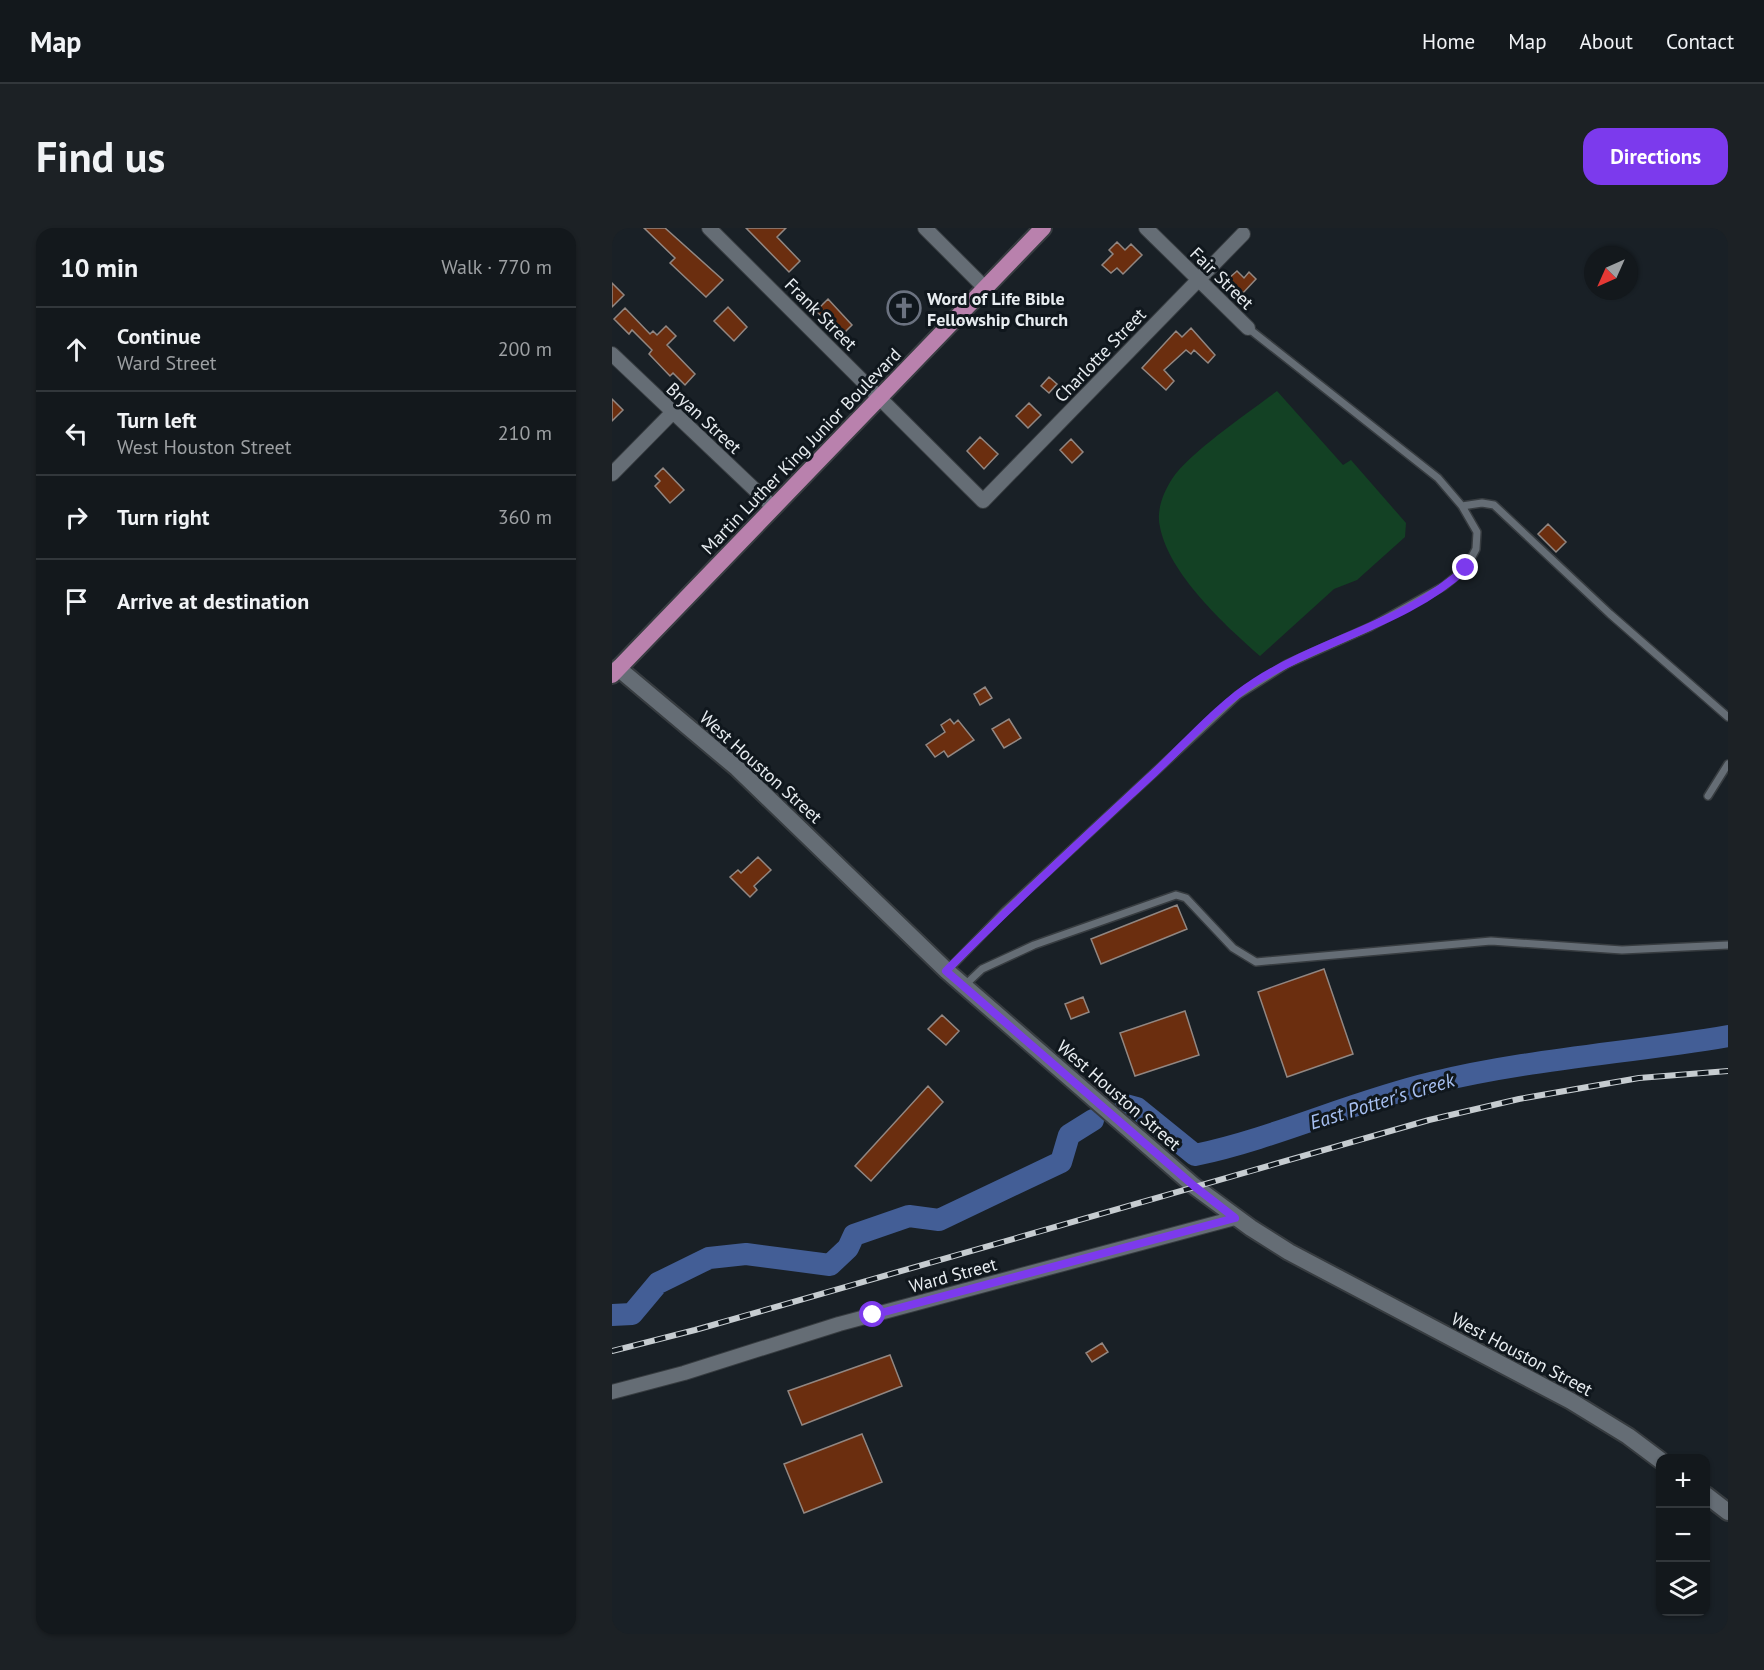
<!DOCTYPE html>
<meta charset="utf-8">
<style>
:root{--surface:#13181c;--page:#1c2125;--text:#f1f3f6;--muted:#9da0a3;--line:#32373b;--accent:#7c3aed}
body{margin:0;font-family:"PT Sans",sans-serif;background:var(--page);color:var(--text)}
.controls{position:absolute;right:18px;bottom:18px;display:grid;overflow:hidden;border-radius:12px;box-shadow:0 2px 4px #0004}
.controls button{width:54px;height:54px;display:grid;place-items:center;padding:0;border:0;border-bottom:2px solid var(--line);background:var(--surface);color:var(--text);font:30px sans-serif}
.compass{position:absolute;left:972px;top:18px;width:54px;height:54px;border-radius:50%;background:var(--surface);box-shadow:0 2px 4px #0004;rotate:225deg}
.stop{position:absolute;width:18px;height:18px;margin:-14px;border:4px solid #7c3aed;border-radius:50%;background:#fff}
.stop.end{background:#7c3aed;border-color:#fff;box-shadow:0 2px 6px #0008}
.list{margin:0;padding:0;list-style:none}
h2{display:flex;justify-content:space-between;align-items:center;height:78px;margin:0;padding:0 24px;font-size:26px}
h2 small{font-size:20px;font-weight:400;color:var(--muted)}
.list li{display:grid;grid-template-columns:39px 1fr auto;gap:18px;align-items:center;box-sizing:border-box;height:84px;padding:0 24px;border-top:2px solid var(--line)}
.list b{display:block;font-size:22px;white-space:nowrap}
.list p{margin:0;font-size:20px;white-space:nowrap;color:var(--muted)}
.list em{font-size:20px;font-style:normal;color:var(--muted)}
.icon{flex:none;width:33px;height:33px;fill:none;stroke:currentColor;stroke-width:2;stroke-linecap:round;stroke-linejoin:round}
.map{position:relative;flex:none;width:1116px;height:1406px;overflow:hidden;border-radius:18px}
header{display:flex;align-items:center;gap:36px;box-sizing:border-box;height:84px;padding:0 30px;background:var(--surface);border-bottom:2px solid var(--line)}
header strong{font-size:28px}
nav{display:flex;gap:33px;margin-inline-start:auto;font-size:21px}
.intro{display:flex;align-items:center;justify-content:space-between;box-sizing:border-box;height:144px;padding:0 36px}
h1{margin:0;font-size:42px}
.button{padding:15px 27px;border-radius:18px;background:var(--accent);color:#fff;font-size:21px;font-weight:700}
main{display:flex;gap:36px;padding:0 36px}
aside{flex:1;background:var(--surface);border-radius:18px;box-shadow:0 2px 4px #0004}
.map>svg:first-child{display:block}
.green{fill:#134124}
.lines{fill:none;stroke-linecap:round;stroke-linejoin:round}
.river{stroke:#435e96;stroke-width:22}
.building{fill:#6b2e0f;stroke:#928782;stroke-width:1.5}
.service-casing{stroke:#373c40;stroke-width:10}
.minor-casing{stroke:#373c40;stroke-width:16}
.tertiary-casing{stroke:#373c40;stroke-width:20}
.primary-casing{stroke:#373c40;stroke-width:20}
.service{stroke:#656d75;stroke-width:7}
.minor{stroke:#656d75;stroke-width:14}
.tertiary{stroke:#656d75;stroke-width:16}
.primary{stroke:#b981ad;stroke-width:16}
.rail-casing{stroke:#c6ccd0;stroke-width:6}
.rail{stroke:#10171d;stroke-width:4;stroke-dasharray:11;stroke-linecap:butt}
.route{stroke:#7c3aed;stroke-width:8}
.labels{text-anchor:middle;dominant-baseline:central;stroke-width:6;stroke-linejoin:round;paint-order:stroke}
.street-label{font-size:18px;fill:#e7ecf0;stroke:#10171d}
.poi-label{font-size:18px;font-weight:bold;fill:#e7ecf0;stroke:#10171d;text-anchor:start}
.water-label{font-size:20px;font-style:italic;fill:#a7c0f2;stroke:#10171d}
</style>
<header>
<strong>Map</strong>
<nav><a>Home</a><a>Map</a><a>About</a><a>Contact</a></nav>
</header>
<div class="intro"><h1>Find us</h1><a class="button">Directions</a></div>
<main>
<aside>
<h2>10 min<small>Walk · 770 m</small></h2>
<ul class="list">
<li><svg class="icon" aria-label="ahead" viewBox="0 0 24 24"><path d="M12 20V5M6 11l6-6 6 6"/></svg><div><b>Continue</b><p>Ward Street</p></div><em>200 m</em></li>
<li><svg class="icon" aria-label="left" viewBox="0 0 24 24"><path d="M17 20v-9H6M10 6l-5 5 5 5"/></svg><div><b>Turn left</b><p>West Houston Street</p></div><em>210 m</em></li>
<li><svg class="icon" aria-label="right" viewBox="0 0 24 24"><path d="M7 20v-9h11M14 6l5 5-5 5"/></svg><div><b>Turn right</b></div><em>360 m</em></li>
<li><svg class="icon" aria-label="arrive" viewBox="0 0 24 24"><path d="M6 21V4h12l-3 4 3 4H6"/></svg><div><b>Arrive at destination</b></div></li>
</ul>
</aside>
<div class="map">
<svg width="1116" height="1406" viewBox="0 0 1116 1406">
<rect width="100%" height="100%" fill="#192026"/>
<!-- green -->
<path class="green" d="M665 163 731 237 739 232 794 295 793 309 745 352 722 361 648 428C613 397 557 346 548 299 544 283 551 265 560 251 579 223 637 185 665 163Z"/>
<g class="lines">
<!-- river -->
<path class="river" d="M514 877 525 880 583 927C664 910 739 874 819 855 917 831 1017 825 1116 808
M0 1087 20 1086 46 1055 97 1030 134 1026 218 1037 236 1020 242 1007 297 988 327 992 449 934 457 907 481 892"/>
</g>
<!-- building -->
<path class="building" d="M32 0H53L111 52 94 69 58 35 63 30Z
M134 0H174L165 9 188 33 177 44Z
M505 14 513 22 519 16 530 27 511 46 505 40 499 45 490 37 501 26 497 22Z
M625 43 632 50 637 44 644 51 631 65 616 51Z
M0 55 12 67 0 79Z
M216 71 240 97 230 107 204 83Z
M116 79 135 99 122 113 102 93Z
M13 80 38 106 41 103 45 107 54 98 64 108 55 117 83 146 73 157 61 145 58 148 37 126 40 122 20 102 17 106 2 91Z
M579 100 603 127 596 135 582 122 579 126 574 122 552 142 562 153 554 162 530 140 564 103 570 109Z
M437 149 445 156 437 165 429 158Z
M0 171 11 182 0 193Z
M417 175 429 187 416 200 404 188Z
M368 209 386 226 372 241 355 223Z
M459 211 471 224 460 235 448 222Z
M51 240 72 262 58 275 43 258 48 253 43 248Z
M936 296 954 314 944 324 926 306Z
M373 459 380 470 368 477 362 466Z
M338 491 342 496 346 492 362 512 336 529 332 523 323 529 314 517 333 504 329 497Z
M397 491 409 510 392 520 380 501Z
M146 629 159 642 142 658 145 662 138 669 118 649 126 642 129 645Z
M565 677 575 701 489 736 479 711Z
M712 741 741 826 675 849 646 764Z
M471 769 477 784 459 791 453 776Z
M573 783 587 827 523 848 508 805Z
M330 787 347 803 334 817 316 801Z
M316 858 331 874 259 953 243 938Z
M490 1115 496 1124 480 1134 474 1125Z
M278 1127 290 1158 190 1197 176 1163Z
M250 1206 270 1254 192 1285 172 1236Z"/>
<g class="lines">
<defs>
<path id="service" d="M850 278 870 275 882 277 998 386 1116 489
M1096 568 1116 536
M335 743 393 683 626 467 675 436 758 399 832 358 854 340 864 321 865 304 850 278 826 250 636 100
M352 758 370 741 422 717 564 667 574 670 621 720 644 734 879 713 1010 722 1116 717"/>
<path id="minor" d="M97 0 371 273 631 6
M313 0 373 60
M534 0 636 100
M0 126 161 279
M0 246 60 185
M0 1164 72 1145 227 1096 623 990"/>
<path id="tertiary" d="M6 440 125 540 335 743 582 958 639 1000 677 1024 959 1173 1016 1208 1048 1232
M1094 1267 1116 1284"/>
<path id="primary" d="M0 447 431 0"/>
</defs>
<!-- service casing -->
<use href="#service" class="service-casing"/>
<!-- minor casing -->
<use href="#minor" class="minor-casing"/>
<!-- tertiary casing -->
<use href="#tertiary" class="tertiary-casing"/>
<!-- primary casing -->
<use href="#primary" class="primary-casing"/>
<!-- service -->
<use href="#service" class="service"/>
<!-- minor -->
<use href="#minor" class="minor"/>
<!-- tertiary -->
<use href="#tertiary" class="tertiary"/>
<!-- primary -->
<use href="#primary" class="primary"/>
<defs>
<path id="rail" d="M0 1123 83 1102 817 892 907 871 1027 850 1116 843"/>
</defs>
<!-- rail casing -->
<use href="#rail" class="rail-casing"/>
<!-- rail -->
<use href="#rail" class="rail"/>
</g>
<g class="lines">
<!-- route -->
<path class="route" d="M261 1087 623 990 582 958 334 743C401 675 472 610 542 545 573 516 607 477 643 454 710 411 795 395 854 340"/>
</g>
<!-- icons -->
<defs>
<symbol id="church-ring" viewBox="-11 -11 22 22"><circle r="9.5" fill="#10171d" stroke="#6b7280" stroke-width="1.5"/><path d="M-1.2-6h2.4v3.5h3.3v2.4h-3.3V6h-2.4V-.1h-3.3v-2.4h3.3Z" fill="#6b7280"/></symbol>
</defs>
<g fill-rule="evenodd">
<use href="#church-ring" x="273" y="61" width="38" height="38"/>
</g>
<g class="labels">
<!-- street labels -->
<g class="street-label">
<text transform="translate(610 50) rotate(44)">Fair Street</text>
<text transform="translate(209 86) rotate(45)">Frank Street</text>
<text transform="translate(488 127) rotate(-46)">Charlotte Street</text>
<text transform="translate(92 190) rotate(43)">Bryan Street</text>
<text transform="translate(189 223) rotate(-46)">Martin Luther King Junior Boulevard</text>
<text transform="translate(149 539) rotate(42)">West Houston Street</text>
<text transform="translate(507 867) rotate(41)">West Houston Street</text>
<text transform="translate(341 1047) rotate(-15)">Ward Street</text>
<text transform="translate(910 1126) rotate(28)">West Houston Street</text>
</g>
<!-- poi labels -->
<g class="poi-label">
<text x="315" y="70">Word of Life Bible<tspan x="315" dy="21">Fellowship Church</tspan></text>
</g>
<!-- water labels -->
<g class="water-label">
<text transform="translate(770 873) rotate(-17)">East Potter's Creek</text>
</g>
</g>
</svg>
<div class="controls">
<button>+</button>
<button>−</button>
<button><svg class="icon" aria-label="layers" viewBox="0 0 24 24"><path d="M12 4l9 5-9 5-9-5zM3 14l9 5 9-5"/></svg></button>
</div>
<svg class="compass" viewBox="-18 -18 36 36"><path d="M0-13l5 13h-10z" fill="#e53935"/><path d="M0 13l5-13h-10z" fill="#9da0a3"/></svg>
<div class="stop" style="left:261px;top:1087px"></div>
<div class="stop end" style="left:854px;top:340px"></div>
</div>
</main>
